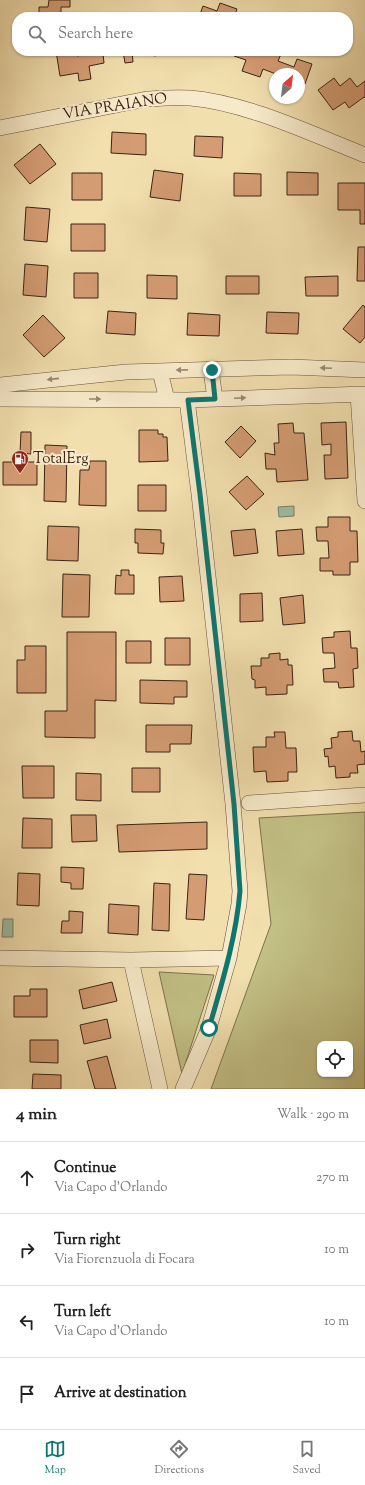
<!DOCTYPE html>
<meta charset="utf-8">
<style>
:root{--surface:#fff;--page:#f6f6f6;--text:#222;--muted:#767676;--line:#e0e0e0;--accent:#0f766e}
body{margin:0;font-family:"Sorts Mill Goudy",serif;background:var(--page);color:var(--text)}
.controls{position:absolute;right:12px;bottom:12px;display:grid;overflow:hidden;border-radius:8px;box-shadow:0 1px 3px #0004}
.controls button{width:36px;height:36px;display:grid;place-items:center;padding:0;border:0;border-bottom:1px solid var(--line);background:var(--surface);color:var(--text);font:20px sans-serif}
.compass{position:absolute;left:269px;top:68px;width:36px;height:36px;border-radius:50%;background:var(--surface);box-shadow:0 1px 3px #0004;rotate:28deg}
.stop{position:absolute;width:12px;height:12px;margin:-9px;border:3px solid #0f766e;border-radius:50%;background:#fff}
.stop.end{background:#0f766e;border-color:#fff;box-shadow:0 1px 4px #0008}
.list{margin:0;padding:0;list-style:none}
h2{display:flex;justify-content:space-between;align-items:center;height:52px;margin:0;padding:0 16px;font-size:17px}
h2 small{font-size:13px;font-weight:400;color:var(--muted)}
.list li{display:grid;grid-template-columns:26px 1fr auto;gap:12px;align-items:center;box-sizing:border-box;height:72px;padding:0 16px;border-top:1px solid var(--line)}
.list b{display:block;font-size:15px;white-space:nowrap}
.list p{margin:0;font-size:13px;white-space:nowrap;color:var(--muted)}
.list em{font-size:13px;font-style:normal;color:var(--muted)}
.icon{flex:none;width:22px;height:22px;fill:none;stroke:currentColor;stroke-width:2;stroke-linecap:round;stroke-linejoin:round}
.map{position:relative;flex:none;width:365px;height:1089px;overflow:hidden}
.search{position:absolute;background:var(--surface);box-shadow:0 1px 3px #0004;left:12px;right:12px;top:12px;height:44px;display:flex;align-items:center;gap:10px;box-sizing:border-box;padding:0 14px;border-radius:16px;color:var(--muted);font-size:15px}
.sheet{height:340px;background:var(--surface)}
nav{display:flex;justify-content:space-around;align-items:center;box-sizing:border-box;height:56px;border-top:1px solid var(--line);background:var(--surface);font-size:11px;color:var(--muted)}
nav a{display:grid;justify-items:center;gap:2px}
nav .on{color:var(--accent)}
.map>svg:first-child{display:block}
.green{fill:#c2c085;stroke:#7f714e;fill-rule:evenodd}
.water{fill:#9cbda5;stroke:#767f6c}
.building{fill:#d49c73;stroke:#3c2216}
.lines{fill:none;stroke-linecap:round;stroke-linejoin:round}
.minor-casing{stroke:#6a513c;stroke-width:16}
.minor{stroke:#f7eaca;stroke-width:15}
.oneway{fill:#9a8670}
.route{stroke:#0f766e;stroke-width:5}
.labels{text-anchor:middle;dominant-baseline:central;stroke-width:4;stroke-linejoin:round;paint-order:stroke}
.street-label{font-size:15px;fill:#3c2216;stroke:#f7eaca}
.poi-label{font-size:15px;fill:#3c2216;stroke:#f7eaca;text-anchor:start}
</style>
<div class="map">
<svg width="365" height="1089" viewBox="0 0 365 1089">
<rect width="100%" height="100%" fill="#f2dfae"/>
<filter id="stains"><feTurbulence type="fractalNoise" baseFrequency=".005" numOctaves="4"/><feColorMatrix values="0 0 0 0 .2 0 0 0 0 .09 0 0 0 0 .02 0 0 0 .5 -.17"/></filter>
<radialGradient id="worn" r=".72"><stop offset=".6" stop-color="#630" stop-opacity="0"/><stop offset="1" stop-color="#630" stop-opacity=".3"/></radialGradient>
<!-- green -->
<path class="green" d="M365 812V1089H211L271 924 259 818ZM320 1044H350V1074H320Z
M159 972 214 975 182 1074Z"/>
<!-- water -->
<path class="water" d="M294 506V516L279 517 278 507Z
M3 919H13V937H2Z"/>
<!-- building -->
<path class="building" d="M49 0H70V7H61V17H39V7H48Z
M220 3 237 9 234 17H199L203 6 217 11Z
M30 51H40V54H30Z
M56 51H76L77 56 86 54V51H132L133 62 125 63 123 51 103 54 104 63 89 66 91 79 79 81 78 73 60 76Z
M153 51H171V53L154 56Z
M236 51H259L268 54 269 51H280L282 52 278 61 294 67 297 59 312 64 305 84 299 82V74H276L263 69 260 77 242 71 246 60 234 56Z
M334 78 340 86 350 78 357 87 365 81V98L364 97 349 108 345 102 333 110 318 90Z
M112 132 146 134V155L111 153Z
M195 136 223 137 222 158 194 156Z
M40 144 56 164 30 184 14 165Z
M154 170 183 174 180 201 150 197Z
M287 172 318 173V195H287Z
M72 173H102V200H72Z
M234 173 261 174V196H234Z
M338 183H365V224H360V210H338Z
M26 207 50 209 47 242 24 240Z
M71 224H105V251H71Z
M358 247H365V281H357Z
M25 264 48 266 46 297 23 295Z
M74 273H98V298H74Z
M147 275 177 276V299L147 298Z
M226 276H259V294H226Z
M338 276V296H306L305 277Z
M363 305 365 307V337L360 343 343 329Z
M108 311 136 313 135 335 106 333Z
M267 312 299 313 298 334 266 333Z
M188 313 220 315 219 336 187 335Z
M43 315 65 338 44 357 23 335Z
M346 422 348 478 325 479 324 455H331V444L322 445 321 423Z
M293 423 294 433H304L308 480 277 482 276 469H266L265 453 275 455 274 443H279L278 424Z
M241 426 256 441 240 458 225 442Z
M139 430H158V434H163V437H167L168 461 139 462Z
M21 432H31V454L20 453Z
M45 445 67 446 66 502 44 501Z
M90 461H106V506L79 505 80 470H89Z
M3 462H37V485H3Z
M247 476 264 494 246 510 229 492Z
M138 485H166V511H138Z
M328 517H350V531H357L358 562H350V575H333V571H320V558H329L328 541H317L316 527H328Z
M48 526 79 527 78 561 47 560Z
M135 529 161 530V543H164L163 554 138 553V543H135Z
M255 529 258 553 234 556 231 531Z
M302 529 304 554 278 556 276 531Z
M121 570H129V575H134V594H115L116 575 121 576Z
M63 574 90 575 89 617H62Z
M182 576 184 601 160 602 159 577Z
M262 593 263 621 240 622V594Z
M303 595 305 623 283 625 280 598Z
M350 631 351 648H357L358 668 353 669 354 687 339 688 338 682H324L323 669 335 668 334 653H323L322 638 334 637V632Z
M67 632H116V701L95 700V738L45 737V711H67Z
M165 638H190V665H165Z
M126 641H151V663H126Z
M25 646H46V693H17V660H25Z
M280 653V660L288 659V665H292L293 685H287V694L266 695V687L255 688V680L252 679 251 666H261V658H269V654Z
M140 680 187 681V697H174V704L140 703Z
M146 725H192L191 744H170V752H146Z
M352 731 353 741H360L361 752 365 751V764L357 765 358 773H350V777L336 778 335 766 329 767 328 756 325 757 324 749 332 748 331 738 338 737V732Z
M274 732H285L286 748H296L297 772H288V781L267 782 266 771 254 772 253 747H266V737H275Z
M22 766H54V798H23Z
M132 768H160V792H132Z
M76 773 101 774V801L76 800Z
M71 815H96L97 841 72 842Z
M23 818 52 819V848H22Z
M207 822V849L119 852 117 825Z
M61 867 84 868 83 889H71V883L61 882Z
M18 873 40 874 39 906 17 905Z
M189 874 207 875 204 920 186 919Z
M154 883 170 884 169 931 152 930Z
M109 904 139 906 138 935 108 933Z
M69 911 83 912 82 933H61L62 921H69Z
M112 982 117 1001 83 1009 79 990Z
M30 989H47V1017H14V996H30Z
M107 1019 111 1038 84 1044 80 1025Z
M30 1040H58V1063L30 1062Z
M107 1056 116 1089H95L87 1061Z
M33 1074 61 1075V1089H32Z"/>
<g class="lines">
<defs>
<path id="minor" d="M0 128 147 99C162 98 176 97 190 98 248 103 311 134 365 155
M211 370 215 399
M160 371 167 400
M0 385 126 372 291 367 365 370
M358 394 365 501
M0 399 187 400 365 394
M249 803 365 795
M0 958 131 960 229 958
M131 960 160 1089
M183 1089 209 1028 229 958 239 904 240 891 233 804 199 494 187 400"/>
</defs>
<!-- minor casing -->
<use href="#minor" class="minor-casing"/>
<!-- minor -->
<use href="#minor" class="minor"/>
</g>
<!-- one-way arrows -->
<defs><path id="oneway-solid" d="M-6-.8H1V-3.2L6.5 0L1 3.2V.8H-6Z"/></defs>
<g class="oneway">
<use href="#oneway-solid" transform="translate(326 368) rotate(-178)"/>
<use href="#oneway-solid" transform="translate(182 370) rotate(179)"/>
<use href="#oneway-solid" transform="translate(53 379) rotate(174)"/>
<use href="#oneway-solid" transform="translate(240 398) rotate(-2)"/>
<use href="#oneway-solid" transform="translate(95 399)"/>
</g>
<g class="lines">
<!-- route -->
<path class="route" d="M209 1028C222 983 236 938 240 891L234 804 200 494 188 400 215 399 212 370"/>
</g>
<!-- icons -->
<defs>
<symbol id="fuel-pin" viewBox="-11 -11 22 30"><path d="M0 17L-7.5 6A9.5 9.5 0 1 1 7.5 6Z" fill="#8f2418" stroke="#f7eaca"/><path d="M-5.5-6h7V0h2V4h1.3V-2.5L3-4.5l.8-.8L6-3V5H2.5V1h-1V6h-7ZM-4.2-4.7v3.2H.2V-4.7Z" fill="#fff"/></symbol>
</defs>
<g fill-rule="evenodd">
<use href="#fuel-pin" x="10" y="449" width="20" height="27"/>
</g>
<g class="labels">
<!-- street labels -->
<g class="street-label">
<text transform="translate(115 107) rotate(-9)">VIA PRAIANO</text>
</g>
<!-- poi labels -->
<g class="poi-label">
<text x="33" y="459">TotalErg</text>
</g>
</g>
<rect width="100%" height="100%" filter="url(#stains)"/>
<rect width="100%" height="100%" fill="url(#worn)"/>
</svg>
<div class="controls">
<button><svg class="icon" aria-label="locate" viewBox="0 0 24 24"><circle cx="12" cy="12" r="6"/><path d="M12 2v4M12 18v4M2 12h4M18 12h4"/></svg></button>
</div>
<svg class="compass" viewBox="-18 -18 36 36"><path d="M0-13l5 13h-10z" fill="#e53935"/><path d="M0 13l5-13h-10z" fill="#767676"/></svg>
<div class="stop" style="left:209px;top:1028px"></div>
<div class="stop end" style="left:212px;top:370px"></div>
<div class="search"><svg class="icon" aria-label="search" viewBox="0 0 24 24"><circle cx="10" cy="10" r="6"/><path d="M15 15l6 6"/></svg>Search here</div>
</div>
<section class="sheet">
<h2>4 min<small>Walk · 290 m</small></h2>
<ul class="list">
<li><svg class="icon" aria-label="ahead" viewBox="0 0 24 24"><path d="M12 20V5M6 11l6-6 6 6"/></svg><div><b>Continue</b><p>Via Capo d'Orlando</p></div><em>270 m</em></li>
<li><svg class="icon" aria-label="right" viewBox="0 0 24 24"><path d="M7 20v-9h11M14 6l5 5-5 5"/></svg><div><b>Turn right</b><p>Via Fiorenzuola di Focara</p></div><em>10 m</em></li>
<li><svg class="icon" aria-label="left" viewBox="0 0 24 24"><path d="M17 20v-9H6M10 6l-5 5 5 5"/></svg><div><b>Turn left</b><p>Via Capo d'Orlando</p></div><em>10 m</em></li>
<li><svg class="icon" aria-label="arrive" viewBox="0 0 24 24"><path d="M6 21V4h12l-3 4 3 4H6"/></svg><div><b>Arrive at destination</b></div></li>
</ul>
</section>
<nav>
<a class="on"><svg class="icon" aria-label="map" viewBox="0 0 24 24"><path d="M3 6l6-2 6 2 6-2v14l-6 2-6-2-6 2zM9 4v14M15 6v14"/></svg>Map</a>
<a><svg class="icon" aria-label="directions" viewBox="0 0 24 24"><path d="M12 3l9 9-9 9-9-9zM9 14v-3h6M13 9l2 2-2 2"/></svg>Directions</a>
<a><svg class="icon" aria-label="saved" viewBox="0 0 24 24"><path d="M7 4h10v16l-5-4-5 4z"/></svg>Saved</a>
</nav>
